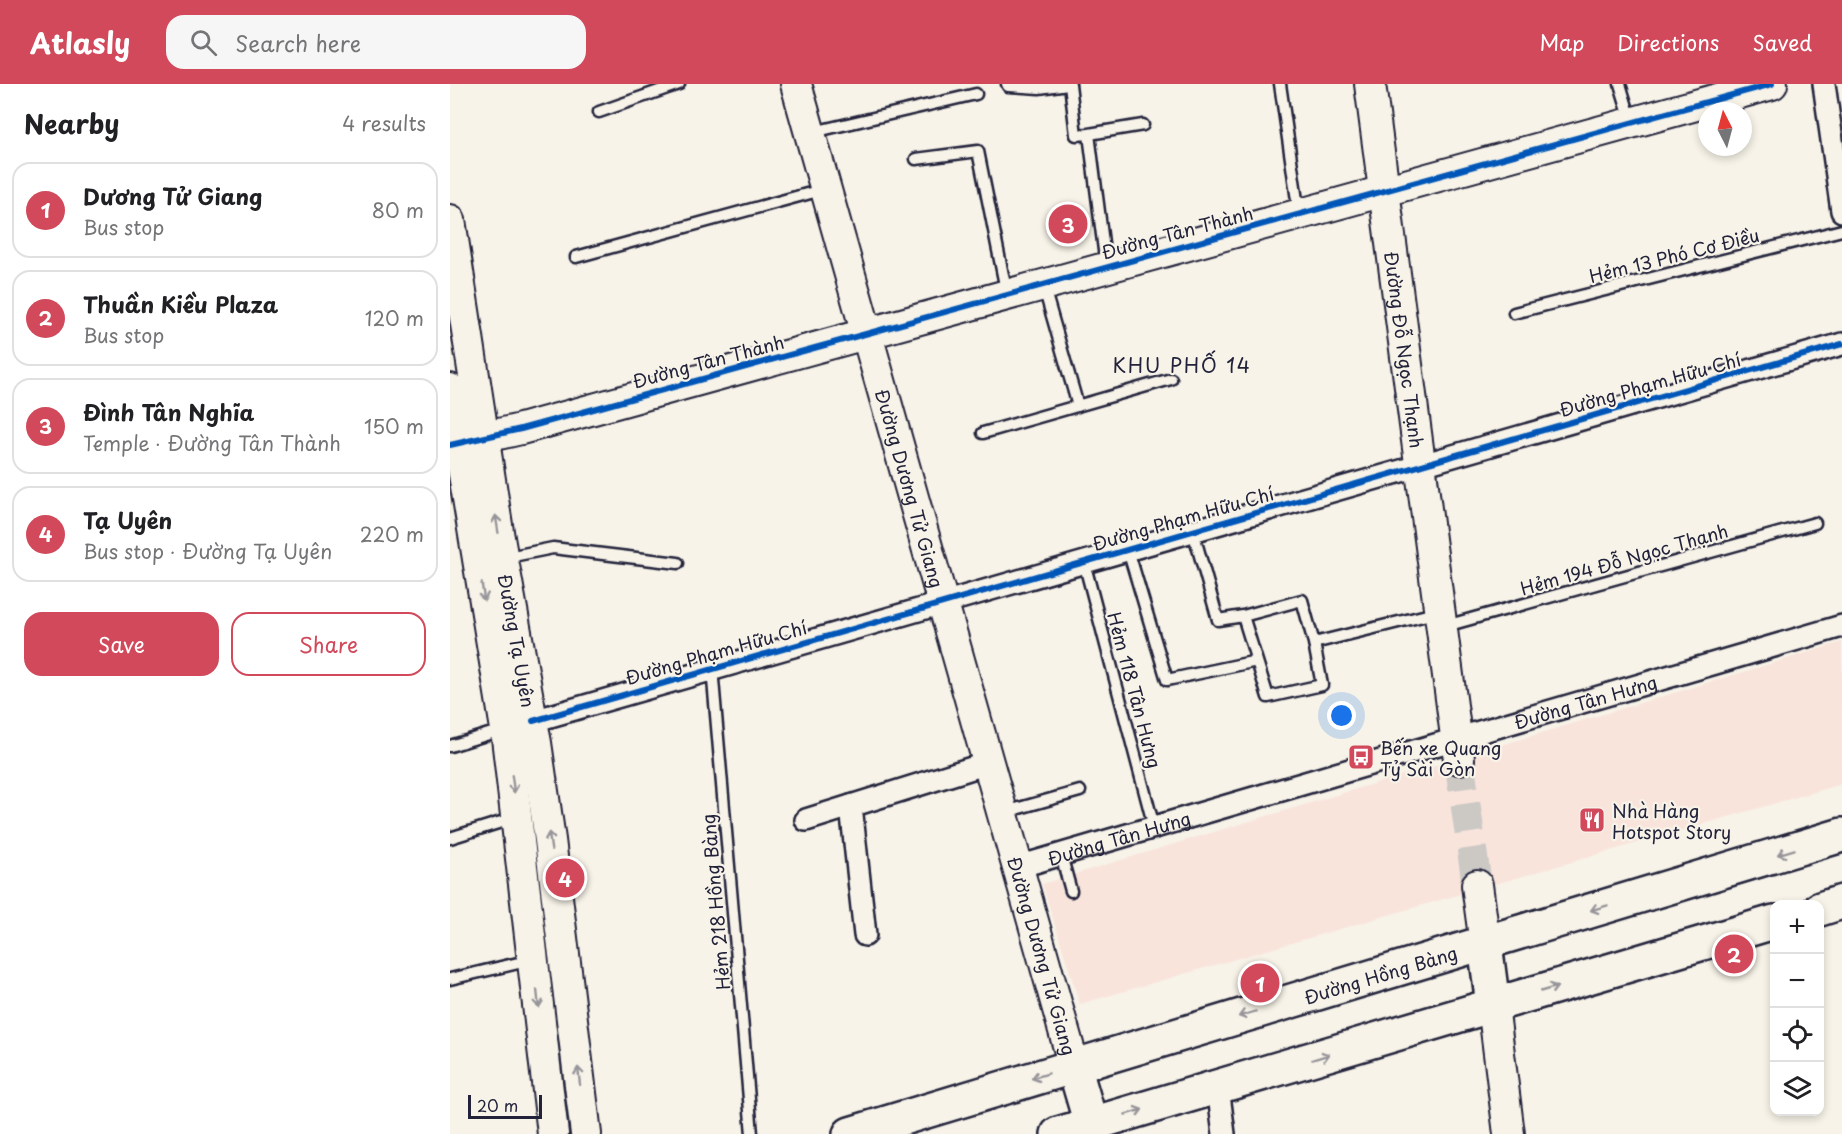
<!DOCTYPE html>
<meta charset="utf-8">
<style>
:root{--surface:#fff;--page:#f6f6f6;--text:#202124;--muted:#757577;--line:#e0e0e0;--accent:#d1495b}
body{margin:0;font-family:"Playpen Sans",sans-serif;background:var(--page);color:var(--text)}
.controls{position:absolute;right:18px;bottom:18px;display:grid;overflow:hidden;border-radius:12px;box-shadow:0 3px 9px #0003}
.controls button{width:54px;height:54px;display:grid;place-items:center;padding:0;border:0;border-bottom:2px solid var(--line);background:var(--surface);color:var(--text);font:30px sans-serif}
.compass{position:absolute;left:1248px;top:18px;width:54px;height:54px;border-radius:50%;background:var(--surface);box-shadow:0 3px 9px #0003;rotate:354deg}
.scale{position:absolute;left:18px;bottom:15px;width:74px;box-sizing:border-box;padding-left:6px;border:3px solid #22223b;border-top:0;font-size:16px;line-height:21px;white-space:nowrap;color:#22223b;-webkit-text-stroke:4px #f7f3e8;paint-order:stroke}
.you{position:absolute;left:892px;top:632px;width:21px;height:21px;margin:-15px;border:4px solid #fff;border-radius:50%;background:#1a73e8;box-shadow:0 0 0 9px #1a73e833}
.badge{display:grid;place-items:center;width:39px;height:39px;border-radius:50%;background:var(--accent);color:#fff;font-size:20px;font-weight:700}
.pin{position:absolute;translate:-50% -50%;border:3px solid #fff;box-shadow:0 2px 6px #0006}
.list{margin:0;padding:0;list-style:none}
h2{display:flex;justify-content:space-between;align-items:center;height:78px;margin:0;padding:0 24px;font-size:26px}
h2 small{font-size:20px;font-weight:400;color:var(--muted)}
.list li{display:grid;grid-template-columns:39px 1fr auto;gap:18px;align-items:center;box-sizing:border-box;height:96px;margin:0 12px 12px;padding:0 12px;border:2px solid var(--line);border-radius:18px}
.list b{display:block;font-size:22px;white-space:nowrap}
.list p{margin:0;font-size:20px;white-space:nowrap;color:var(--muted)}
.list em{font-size:20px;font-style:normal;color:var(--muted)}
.actions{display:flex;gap:12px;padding:18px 24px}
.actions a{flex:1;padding:14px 0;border:2px solid var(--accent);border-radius:18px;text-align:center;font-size:21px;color:var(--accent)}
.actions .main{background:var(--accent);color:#fff}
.icon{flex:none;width:33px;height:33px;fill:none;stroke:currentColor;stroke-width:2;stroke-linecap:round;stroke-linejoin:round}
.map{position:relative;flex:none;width:1392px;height:1050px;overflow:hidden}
header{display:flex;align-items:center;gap:36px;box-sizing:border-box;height:84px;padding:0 30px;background:var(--accent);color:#fff}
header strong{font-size:28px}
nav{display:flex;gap:33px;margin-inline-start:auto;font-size:21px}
.search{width:420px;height:54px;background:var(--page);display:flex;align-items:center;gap:15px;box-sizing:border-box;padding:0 21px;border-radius:18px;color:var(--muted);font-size:22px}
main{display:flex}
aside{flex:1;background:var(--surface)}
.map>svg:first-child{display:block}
.built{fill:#f9e4dc}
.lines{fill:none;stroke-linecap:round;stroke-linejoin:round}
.secondary-tunnel{stroke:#ccc9c5;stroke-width:30;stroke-dasharray:30 15;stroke-linecap:butt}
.lane-casing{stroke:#22223b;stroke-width:15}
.street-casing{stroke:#22223b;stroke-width:26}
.secondary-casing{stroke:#22223b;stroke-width:34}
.primary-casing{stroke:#22223b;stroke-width:38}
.lane{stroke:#f7f3e8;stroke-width:10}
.street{stroke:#f7f3e8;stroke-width:21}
.secondary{stroke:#f7f3e8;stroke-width:30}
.primary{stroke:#f7f3e8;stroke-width:33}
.cycleway-casing{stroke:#f7f3e8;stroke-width:10}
.cycleway{stroke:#0057b8;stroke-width:6}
.oneway{stroke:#97959a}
.labels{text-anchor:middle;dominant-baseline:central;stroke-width:4.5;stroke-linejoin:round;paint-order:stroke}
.street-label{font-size:18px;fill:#22223b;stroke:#f7f3e8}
.poi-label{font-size:18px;fill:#22223b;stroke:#f7f3e8;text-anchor:start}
.neighbourhood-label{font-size:20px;letter-spacing:1.5px;fill:#22223b;stroke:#f7f3e8}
</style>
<header>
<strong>Atlasly</strong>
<div class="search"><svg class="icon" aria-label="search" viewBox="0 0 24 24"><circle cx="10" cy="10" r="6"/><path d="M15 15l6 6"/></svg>Search here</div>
<nav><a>Map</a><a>Directions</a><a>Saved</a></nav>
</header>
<main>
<aside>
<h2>Nearby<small>4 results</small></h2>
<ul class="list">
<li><span class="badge">1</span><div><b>Dương Tử Giang</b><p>Bus stop</p></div><em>80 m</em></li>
<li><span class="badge">2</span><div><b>Thuần Kiều Plaza</b><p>Bus stop</p></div><em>120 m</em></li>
<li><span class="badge">3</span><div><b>Đình Tân Nghĩa</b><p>Temple · Đường Tân Thành</p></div><em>150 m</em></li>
<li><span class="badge">4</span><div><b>Tạ Uyên</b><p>Bus stop · Đường Tạ Uyên</p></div><em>220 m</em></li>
</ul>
<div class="actions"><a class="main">Save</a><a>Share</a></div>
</aside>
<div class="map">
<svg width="1392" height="1050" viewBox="0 0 1392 1050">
<rect width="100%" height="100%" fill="#f7f3e8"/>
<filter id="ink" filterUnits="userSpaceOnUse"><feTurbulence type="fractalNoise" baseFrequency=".0167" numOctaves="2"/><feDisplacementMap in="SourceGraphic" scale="12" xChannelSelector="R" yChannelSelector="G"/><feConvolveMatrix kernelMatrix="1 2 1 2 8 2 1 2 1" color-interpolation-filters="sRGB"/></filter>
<g filter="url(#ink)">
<!-- built -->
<path class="built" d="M1392 558V700L630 920 592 800Z"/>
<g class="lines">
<!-- secondary-tunnel -->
<path class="secondary-tunnel" d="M1009 675 1027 801"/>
<defs>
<path id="lane" d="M557 0 558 2 589 4 618 0
M620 0 626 51 639 50 656 182
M830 0 849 130
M1170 0 1181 36
M149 28 229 0
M363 48 526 10
M639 50 693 41
M466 75 528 67 557 211
M126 173 375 105
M594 204 628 322
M1064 229 1392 146
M533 349 721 295
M743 447 768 536 793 532
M678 466 717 596 807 577
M53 474 103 464 228 479
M634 478 704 743
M852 516 864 559 872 601 818 613 793 532Z
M992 543 1365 439
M864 559 989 528
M262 584 302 1050
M0 662 55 645
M555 728 630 707
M0 754 64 734
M611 771 621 807
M0 895 81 876"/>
<g id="street">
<path d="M1374 0 1392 127"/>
<path d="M83 637 1392 260"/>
<path d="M401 722 415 851"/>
<path d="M356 736 538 679"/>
<path id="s1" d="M568 783 1392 542"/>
<path d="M768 1003 774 1050"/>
</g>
<g id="secondary">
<path id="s2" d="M346 0 624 982"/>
<path id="s3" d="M920 0 1009 675"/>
<path id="s4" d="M0 136 49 454 86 659 100 756 136 1050"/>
<path d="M0 305 56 645 103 1050"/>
<path d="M0 361 71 345 1322 0"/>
<path d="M1027 801 1035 860"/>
<path d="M1043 921 1059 1050"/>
</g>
<g id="primary">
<path d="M1370 825 1392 818"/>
<path d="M1035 860 1043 921"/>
<path d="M624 982 641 1040"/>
<path id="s5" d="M400 1050 1392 751"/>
<path d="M608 1050 1324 838"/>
</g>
</defs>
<!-- lane casing -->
<use href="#lane" class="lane-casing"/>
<!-- street casing -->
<use href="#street" class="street-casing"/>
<!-- secondary casing -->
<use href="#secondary" class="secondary-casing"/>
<!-- primary casing -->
<use href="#primary" class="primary-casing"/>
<!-- lane -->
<use href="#lane" class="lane"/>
<!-- street -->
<use href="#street" class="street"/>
<!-- secondary -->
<use href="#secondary" class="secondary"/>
<!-- primary -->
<use href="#primary" class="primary"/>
<defs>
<path id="cycleway" d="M0 361 71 345 1322 0
M83 637 1392 260"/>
</defs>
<!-- cycleway casing -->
<use href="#cycleway" class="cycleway-casing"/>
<!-- cycleway -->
<use href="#cycleway" class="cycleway"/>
</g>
<!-- one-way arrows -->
<defs><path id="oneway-shaft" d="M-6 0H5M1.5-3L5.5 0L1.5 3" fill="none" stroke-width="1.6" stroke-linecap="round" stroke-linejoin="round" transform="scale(1.5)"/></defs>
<g class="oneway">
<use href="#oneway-shaft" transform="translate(47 440) rotate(-99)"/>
<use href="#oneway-shaft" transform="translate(33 508) rotate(81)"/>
<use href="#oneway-shaft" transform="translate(63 700) rotate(82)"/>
<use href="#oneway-shaft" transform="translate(100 757) rotate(-98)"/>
<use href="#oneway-shaft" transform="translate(1336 768) rotate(163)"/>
<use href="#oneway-shaft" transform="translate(1149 824) rotate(163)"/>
<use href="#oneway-shaft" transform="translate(1099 905) rotate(-16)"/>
<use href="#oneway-shaft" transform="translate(88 915) rotate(84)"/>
<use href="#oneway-shaft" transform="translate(797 930) rotate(163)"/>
<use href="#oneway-shaft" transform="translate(871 973) rotate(-17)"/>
<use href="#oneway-shaft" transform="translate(129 992) rotate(-97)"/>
<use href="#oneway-shaft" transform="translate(590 992) rotate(163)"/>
<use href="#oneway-shaft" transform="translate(684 1028) rotate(-16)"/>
</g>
</g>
<!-- icons -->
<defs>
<symbol id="bus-square" viewBox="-11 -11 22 22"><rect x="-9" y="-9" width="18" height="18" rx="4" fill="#d1495b" stroke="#f7f3e8"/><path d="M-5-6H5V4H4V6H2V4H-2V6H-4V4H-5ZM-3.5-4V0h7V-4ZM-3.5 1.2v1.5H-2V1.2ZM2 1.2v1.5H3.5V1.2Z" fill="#fff"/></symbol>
<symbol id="restaurant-square" viewBox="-11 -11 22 22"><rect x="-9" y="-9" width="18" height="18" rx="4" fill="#d1495b" stroke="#f7f3e8"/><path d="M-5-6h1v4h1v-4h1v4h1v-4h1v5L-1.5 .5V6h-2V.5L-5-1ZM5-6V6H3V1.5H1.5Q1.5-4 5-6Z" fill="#fff"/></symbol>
</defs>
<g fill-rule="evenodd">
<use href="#bus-square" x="896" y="658" width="30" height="30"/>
<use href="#restaurant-square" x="1127" y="721" width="30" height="30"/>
</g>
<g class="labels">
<!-- street labels -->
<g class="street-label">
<text transform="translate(727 148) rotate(-15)">Đường Tân Thành</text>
<text transform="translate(1224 171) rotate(-14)">Hẻm 13 Phó Cơ Điều</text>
<text stroke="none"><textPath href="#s3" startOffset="268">Đường Đỗ Ngọc Thạnh</textPath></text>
<text transform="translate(258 277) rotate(-15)">Đường Tân Thành</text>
<text transform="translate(1200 300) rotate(-16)">Đường Phạm Hữu Chí</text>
<text stroke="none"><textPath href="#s2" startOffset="420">Đường Dương Tử Giang</textPath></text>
<text transform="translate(733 434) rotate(-16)">Đường Phạm Hữu Chí</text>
<text transform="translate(1174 475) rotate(-16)">Hẻm 194 Đỗ Ngọc Thạnh</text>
<text stroke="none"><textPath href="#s4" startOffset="426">Đường Tạ Uyên</textPath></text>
<text transform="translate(266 568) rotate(-16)">Đường Phạm Hữu Chí</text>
<text transform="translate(685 606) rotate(75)">Hẻm 118 Tân Hưng</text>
<text stroke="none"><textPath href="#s1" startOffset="591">Đường Tân Hưng</textPath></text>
<text stroke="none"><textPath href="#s1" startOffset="105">Đường Tân Hưng</textPath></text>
<text transform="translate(265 818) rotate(-95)">Hẻm 218 Hồng Bàng</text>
<text stroke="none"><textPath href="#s2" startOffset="906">Đường Dương Tử Giang</textPath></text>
<text stroke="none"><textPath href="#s5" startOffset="554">Đường Hồng Bàng</textPath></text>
</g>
<!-- poi labels -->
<g class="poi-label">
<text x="930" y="663">Bến xe Quang<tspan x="930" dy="21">Tỷ Sài Gòn</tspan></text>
<text x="1162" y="726">Nhà Hàng<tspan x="1162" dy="21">Hotspot Story</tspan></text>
</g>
<!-- neighbourhood labels -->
<g class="neighbourhood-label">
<text x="732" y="281">KHU PHỐ 14</text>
</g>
</g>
</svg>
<div class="controls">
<button>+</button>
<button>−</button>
<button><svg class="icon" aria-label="locate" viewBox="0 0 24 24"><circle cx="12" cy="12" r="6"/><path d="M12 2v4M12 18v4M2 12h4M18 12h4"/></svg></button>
<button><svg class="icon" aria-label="layers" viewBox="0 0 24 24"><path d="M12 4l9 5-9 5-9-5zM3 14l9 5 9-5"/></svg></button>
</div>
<svg class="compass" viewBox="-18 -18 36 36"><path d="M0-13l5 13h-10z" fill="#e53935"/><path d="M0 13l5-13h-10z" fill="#757577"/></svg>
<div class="scale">20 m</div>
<div class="you"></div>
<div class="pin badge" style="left:810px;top:899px">1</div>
<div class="pin badge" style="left:1284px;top:870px">2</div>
<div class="pin badge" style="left:618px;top:140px">3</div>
<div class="pin badge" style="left:115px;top:794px">4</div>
</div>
</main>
